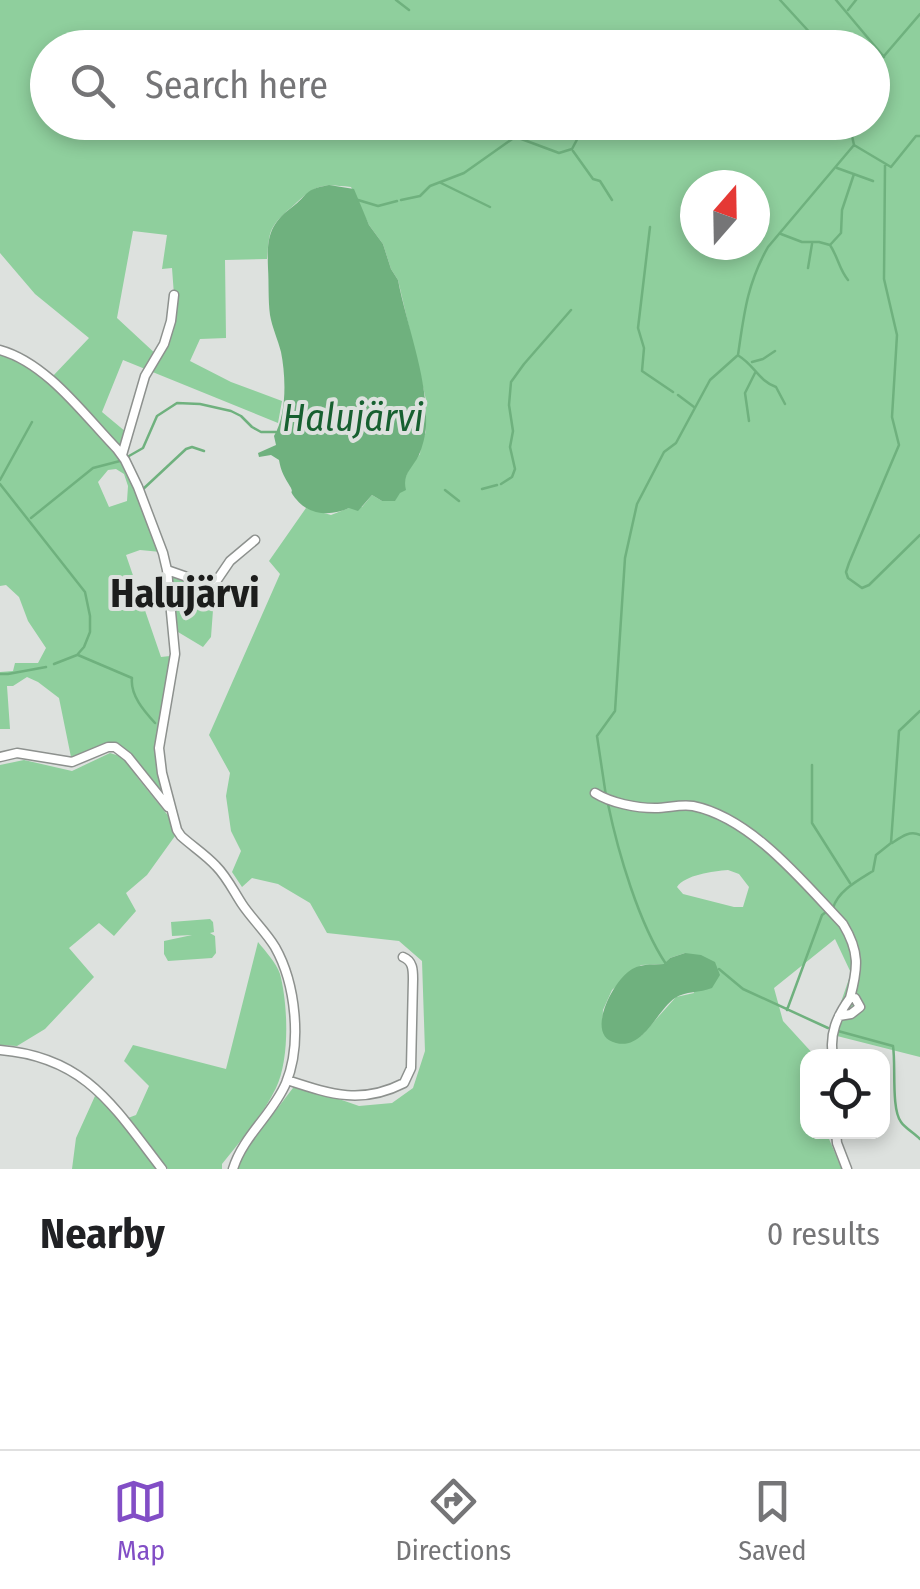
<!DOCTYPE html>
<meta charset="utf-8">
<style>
:root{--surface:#fff;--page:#f2f2f2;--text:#202124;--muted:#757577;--line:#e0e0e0;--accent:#824ec6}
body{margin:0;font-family:"Fira Sans Condensed",sans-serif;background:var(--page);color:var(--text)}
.controls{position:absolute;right:30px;bottom:30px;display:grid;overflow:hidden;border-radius:20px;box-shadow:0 5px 15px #0003}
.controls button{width:90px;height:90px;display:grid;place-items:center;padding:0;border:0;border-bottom:2px solid var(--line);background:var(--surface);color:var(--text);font:50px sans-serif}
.compass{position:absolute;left:680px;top:170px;width:90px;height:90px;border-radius:50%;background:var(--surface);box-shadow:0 5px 15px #0003;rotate:20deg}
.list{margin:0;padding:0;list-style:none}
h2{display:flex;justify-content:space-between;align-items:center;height:130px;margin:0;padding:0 40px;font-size:42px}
h2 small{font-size:32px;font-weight:400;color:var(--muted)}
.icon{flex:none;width:55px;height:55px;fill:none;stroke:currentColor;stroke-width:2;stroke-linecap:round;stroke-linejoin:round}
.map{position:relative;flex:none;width:920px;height:1169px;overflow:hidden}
.search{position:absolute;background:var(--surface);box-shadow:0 5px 15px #0003;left:30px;right:30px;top:30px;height:110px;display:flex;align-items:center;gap:25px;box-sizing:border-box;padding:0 35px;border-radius:55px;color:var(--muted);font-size:38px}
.sheet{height:280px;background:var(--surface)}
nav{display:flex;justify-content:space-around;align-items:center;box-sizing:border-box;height:140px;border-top:2px solid var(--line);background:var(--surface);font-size:28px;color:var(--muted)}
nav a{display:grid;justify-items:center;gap:5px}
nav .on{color:var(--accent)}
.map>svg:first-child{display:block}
.green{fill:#8fcf9d;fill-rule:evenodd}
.water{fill:#6fb17e}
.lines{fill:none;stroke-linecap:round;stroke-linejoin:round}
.stream{stroke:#6fb17e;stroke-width:2.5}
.minor-casing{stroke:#8d918e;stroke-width:11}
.minor{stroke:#fff;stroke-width:8}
.labels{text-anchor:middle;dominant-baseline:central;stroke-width:8;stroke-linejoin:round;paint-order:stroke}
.water-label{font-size:38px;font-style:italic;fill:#176030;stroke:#dde1de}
.quarter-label{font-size:40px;font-weight:bold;fill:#1c1d1c;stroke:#dde1de}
</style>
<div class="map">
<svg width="920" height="1169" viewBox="0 0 920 1169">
<rect width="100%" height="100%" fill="#dde1de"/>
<!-- green -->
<path class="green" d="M0 0H920V1057L837 1036 840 1022 841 1002 851 973 835 939 774 988 783 1021 815 1056H808V1132H826L842 1169H237L241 1156 296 1084 359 1106 392 1103 413 1088 425 1051 422 961 399 941 327 933 310 903 278 884 252 878 242 887 232 872 241 851 231 831 226 796 230 773 209 735 280 574 269 561 306 508 331 515 349 508 362 507 372 495 382 501 395 500 410 467 420 454 421 443 426 432V400L398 280 391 269 383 244 369 225 351 187C320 184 317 184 294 205 286 212 277 219 272 229 268 237 268 250 267 259L225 260 226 338 200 339 190 361 231 382 282 401 278 423 123 360 102 412 126 432 121 449 52 377 89 338 35 294 0 253ZM48 48H872V122H48ZM695 185H755V245H695ZM133 231 167 235 162 269 172 268 174 295 158 356 117 318ZM728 870 739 874 749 887 743 907H734L683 894 677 887C685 875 713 871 728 870ZM685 953 694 993 676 997 641 1036 602 1028 603 1010 612 990 641 965 665 964 670 958Z
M0 353 24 361 85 418 120 457 133 481 161 552 140 550 126 555 161 657 170 656 163 696 167 699 159 748 173 812 115 747 72 762 59 698 38 682 27 677 13 686H7L10 729H0V672L13 671 15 663H38L46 648 28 621 19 597 6 585 0 586ZM116 469 124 474 128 486 127 501 109 507 98 482 108 470Z
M167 570 215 583 211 637 203 647 173 629Z
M110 753 126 758 137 777 170 818 175 836 147 875 126 893 136 911 114 936 99 923 69 948 94 977 45 1029 17 1046 0 1045V765L24 760 72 771Z
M210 919 213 922 214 932 210 933 215 936 216 953 212 958 168 961 164 954V941L192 935 172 936 171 922Z
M258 942C265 951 276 962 280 974 288 1004 290 1059 276 1088 263 1115 241 1140 222 1164V1169H168L128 1118 136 1115 149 1086 124 1061 133 1045 137 1046 226 1069Z
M95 1096 103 1099 110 1107 158 1169H72L76 1138Z"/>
<!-- water -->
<path class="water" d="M329 185 354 189 369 225 383 244 391 269 398 280C407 327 428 377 426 426 426 434 422 448 419 455 412 469 402 474 406 490L400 493 395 501H382L372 495 358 511 349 508C332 516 309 516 296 499 286 486 297 497 288 483 283 474 281 471 279 460L271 455 259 457 258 453 276 445 274 436C287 414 286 377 281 352 278 340 272 327 270 315 268 299 269 284 268 268 267 241 268 225 291 208 310 194 302 190 329 185Z
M685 953 701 955 715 962 720 975 712 988C700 993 685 991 675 998 656 1011 644 1050 616 1043 584 1036 613 983 628 972 639 963 651 965 664 964L670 958Z"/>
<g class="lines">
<!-- stream -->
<path class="stream" d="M396 0 409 10
M780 0 824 48
M836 0 884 57
M848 10 856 0
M872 70 920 14
M516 137 559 153 572 149 581 132 576 122
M854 145 891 167 916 136H920
M573 151 593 179 600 181 612 200
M885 165 884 279 897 335 892 417 899 445 849 563 846 572 848 578 862 588 869 585 920 535
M837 168 873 181
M441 183 490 207
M358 200 378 206 397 201
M401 200 420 196 430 186 464 173 515 137 520 122
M650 227 638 328 644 348 642 371 673 392
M781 234 802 242H819L830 245C838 257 839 269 848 280
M830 245 841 233 842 210 854 174
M808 268 812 244
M739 356C754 365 759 381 776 387L785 404
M752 362 763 359 775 351
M678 395 694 407
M749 421 745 393 755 373
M129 456 143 448 157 416 177 403 200 404 231 411 241 416 252 427 261 432H276
M0 480 32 422
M0 484 85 592 90 616V632L84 647 77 655 54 664
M501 484 512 477 515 469 510 447 513 431 509 405 511 382 524 364 571 310
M482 489 497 485
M445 490 459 501
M141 491 186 449 192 447 204 451
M31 518 93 468 120 461
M78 655 132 678C130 695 144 711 155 723
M0 674H8L46 667
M812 765V823L850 883
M606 796 597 736 615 711 625 558 637 504 664 452 676 443 710 380 738 355C744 314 747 284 768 247L854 145 849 122
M608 804C618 852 639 924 666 964
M892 843C901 837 910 830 920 835
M833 908C838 891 857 881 873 871L876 855 891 843 899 731 920 711
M719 969 743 989 828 1028
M787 1010 822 915 826 912
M838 1031 893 1046C896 1065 891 1109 901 1122 905 1128 914 1133 920 1139"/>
<defs>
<path id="minor" d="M0 350C47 363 84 415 117 449L125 460 138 487 163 553 167 570 175 654 159 748 162 773 177 830 181 836C192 846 206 855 216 866 227 877 234 892 242 904 252 919 266 932 275 947 296 984 302 1044 286 1083 273 1114 243 1136 233 1169
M122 455 145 376 164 344 171 321 174 295
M167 570 210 585 215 583 230 561 255 540
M0 757 17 753 72 762 108 747H115L128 757 168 807
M595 793C611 803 636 808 655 808 668 808 680 804 693 806 752 818 804 883 843 924 860 952 858 968 850 998
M0 1050C86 1057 114 1107 162 1169
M833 1056C829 1034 837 1016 850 998H855L860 1007 851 1014 839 1016
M287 1080C330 1094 361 1105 404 1083L411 1068 413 979C413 970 413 961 403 957
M836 1132 837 1143 847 1169"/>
</defs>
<!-- minor casing -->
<use href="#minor" class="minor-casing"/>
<!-- minor -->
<use href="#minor" class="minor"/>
</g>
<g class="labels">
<!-- water labels -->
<g class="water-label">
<text x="353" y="418">Halujärvi</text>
</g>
<!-- quarter labels -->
<g class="quarter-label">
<text x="185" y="594">Halujärvi</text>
</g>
</g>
</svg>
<div class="controls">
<button><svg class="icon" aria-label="locate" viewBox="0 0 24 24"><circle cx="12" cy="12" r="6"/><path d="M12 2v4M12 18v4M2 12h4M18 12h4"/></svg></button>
</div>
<svg class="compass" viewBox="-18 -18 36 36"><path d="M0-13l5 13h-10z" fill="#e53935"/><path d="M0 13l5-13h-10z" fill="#757577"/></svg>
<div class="search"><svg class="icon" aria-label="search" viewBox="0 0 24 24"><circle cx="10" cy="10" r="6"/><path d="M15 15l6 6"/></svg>Search here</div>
</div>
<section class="sheet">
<h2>Nearby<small>0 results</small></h2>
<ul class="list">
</ul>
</section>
<nav>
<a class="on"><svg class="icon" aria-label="map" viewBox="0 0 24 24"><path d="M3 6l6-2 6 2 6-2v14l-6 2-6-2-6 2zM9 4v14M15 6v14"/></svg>Map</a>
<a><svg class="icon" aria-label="directions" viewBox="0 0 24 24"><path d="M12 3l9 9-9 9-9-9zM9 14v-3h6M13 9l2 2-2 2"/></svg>Directions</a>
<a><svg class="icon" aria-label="saved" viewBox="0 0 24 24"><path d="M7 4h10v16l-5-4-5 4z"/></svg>Saved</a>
</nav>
